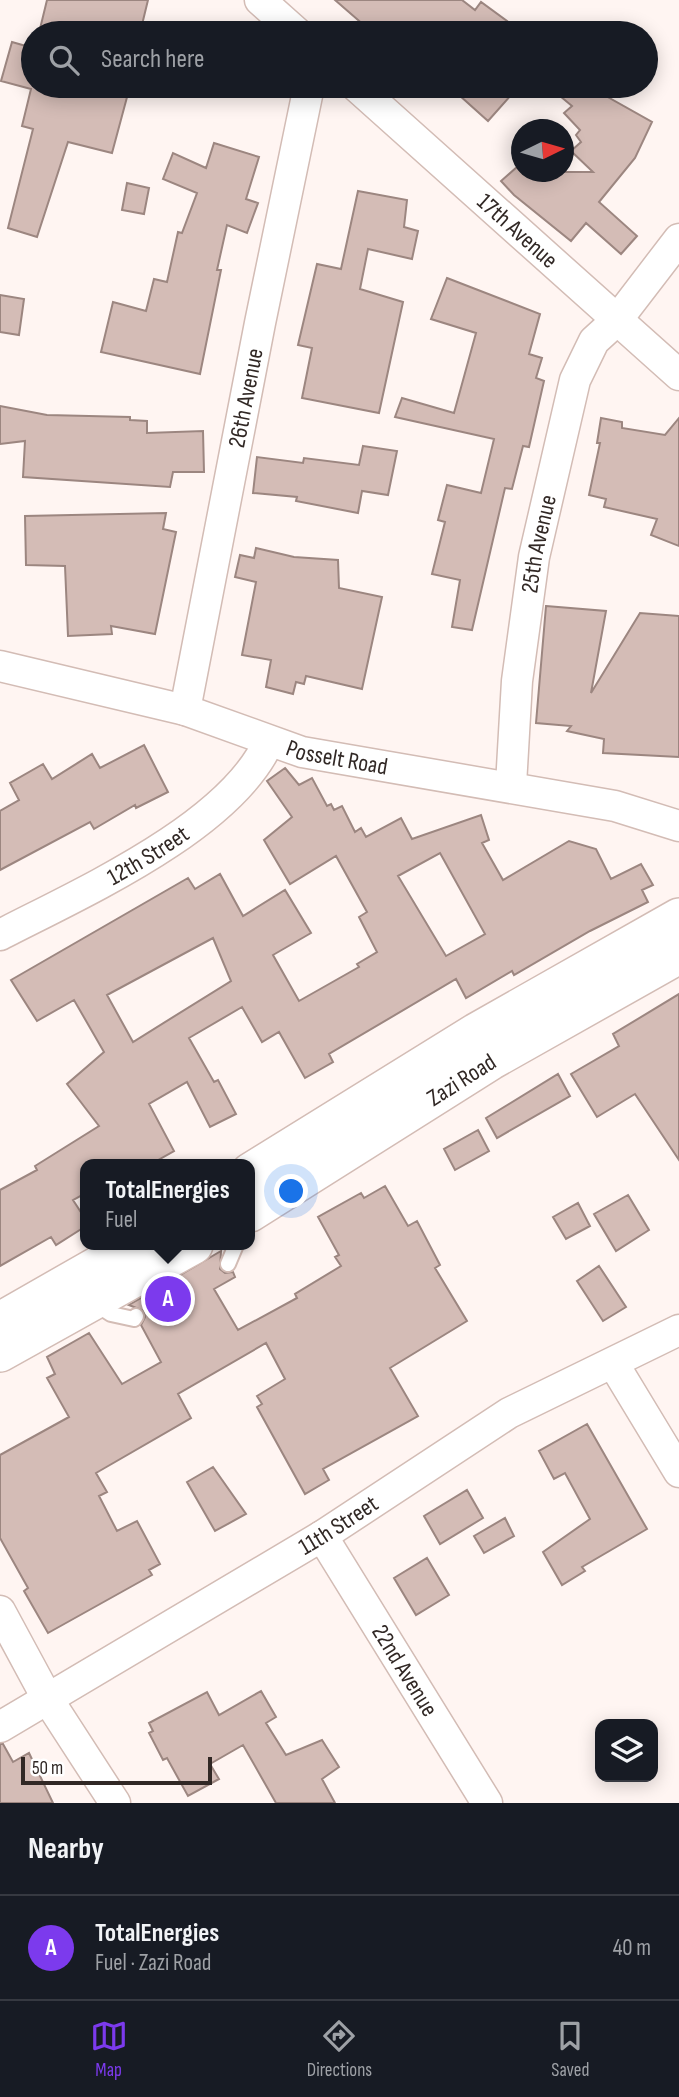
<!DOCTYPE html>
<meta charset="utf-8">
<style>
:root{--surface:#171b24;--page:#20242c;--text:#f1f3f6;--muted:#9ea1a6;--line:#363941;--accent:#7c3aed}
body{margin:0;font-family:"Sofia Sans Condensed",sans-serif;background:var(--page);color:var(--text)}
.controls{position:absolute;right:21px;bottom:21px;display:grid;overflow:hidden;border-radius:14px;box-shadow:0 4px 18px #0003}
.controls button{width:63px;height:63px;display:grid;place-items:center;padding:0;border:0;border-bottom:2px solid var(--line);background:var(--surface);color:var(--text);font:35px sans-serif}
.compass{position:absolute;left:511px;top:119px;width:63px;height:63px;border-radius:50%;background:var(--surface);box-shadow:0 4px 18px #0003;rotate:85deg}
.scale{position:absolute;left:21px;bottom:18px;width:191px;box-sizing:border-box;padding-left:7px;border:4px solid #312825;border-top:0;font-size:19px;line-height:24px;white-space:nowrap;color:#312825;-webkit-text-stroke:5px #fff;paint-order:stroke}
.you{position:absolute;left:292px;top:1192px;width:24px;height:24px;margin:-18px;border:5px solid #fff;border-radius:50%;background:#1a73e8;box-shadow:0 0 0 10px #1a73e833}
.badge{display:grid;place-items:center;width:46px;height:46px;border-radius:50%;background:var(--accent);color:#fff;font-size:23px;font-weight:700}
.pin{position:absolute;translate:-50% -50%;border:4px solid #fff;box-shadow:0 2px 7px #0006}
.popup{position:absolute;left:80px;top:1159px;width:175px;height:91px;box-sizing:border-box;display:grid;place-content:center;border-radius:14px;background:var(--surface);filter:drop-shadow(0 2px 5px #0005);font-size:23px;white-space:nowrap;color:var(--muted)}
.popup b{font-size:26px;color:var(--text)}
.popup::after{content:'';position:absolute;left:50%;top:100%;margin-left:-14px;border:14px solid transparent;border-top-color:var(--surface)}
.list{margin:0;padding:0;list-style:none}
h2{display:flex;justify-content:space-between;align-items:center;height:91px;margin:0;padding:0 28px;font-size:30px}
h2 small{font-size:23px;font-weight:400;color:var(--muted)}
.list li{display:grid;grid-template-columns:46px 1fr auto;gap:21px;align-items:center;box-sizing:border-box;height:105px;padding:0 28px;border-top:2px solid var(--line)}
.list b{display:block;font-size:26px;white-space:nowrap}
.list p{margin:0;font-size:23px;white-space:nowrap;color:var(--muted)}
.list em{font-size:23px;font-style:normal;color:var(--muted)}
.icon{flex:none;width:38px;height:38px;fill:none;stroke:currentColor;stroke-width:2;stroke-linecap:round;stroke-linejoin:round}
.map{position:relative;flex:none;width:679px;height:1803px;overflow:hidden}
.search{position:absolute;background:var(--surface);box-shadow:0 4px 18px #0003;left:21px;right:21px;top:21px;height:77px;display:flex;align-items:center;gap:18px;box-sizing:border-box;padding:0 24px;border-radius:38px;color:var(--muted);font-size:26px}
.sheet{height:196px;background:var(--surface)}
nav{display:flex;justify-content:space-around;align-items:center;box-sizing:border-box;height:98px;border-top:2px solid var(--line);background:var(--surface);font-size:19px;color:var(--muted)}
nav a{display:grid;justify-items:center;gap:4px}
nav .on{color:var(--accent)}
.map>svg:first-child{display:block}
.building{fill:#d4bcb6;stroke:#9c8680;stroke-width:2;fill-rule:evenodd}
.lines{fill:none;stroke-linecap:round;stroke-linejoin:round}
.service-casing{stroke:#d3bcb5;stroke-width:18}
.minor-casing{stroke:#d3bcb5;stroke-width:33}
.tertiary-casing{stroke:#d3bcb5;stroke-width:40}
.service{stroke:#fff;stroke-width:14}
.minor{stroke:#fff;stroke-width:30}
.tertiary{stroke:#fff;stroke-width:37}
.labels{text-anchor:middle;dominant-baseline:central;stroke-width:6;stroke-linejoin:round;paint-order:stroke}
.street-label{font-size:24px;fill:#312825;stroke:#fff}
</style>
<div class="map">
<svg width="679" height="1803" viewBox="0 0 679 1803">
<rect width="100%" height="100%" fill="#fff5f2"/>
<!-- building -->
<path class="building" d="M47 0H148L140 33H39Z
M335 0H462L475 10 481 2 507 21 500 30 504 33H373Z
M12 42 33 48V86H130L112 153 68 142 37 237 8 228 33 129 22 126 31 89 1 81Z
M449 86H519L488 121Z
M548 86H588L652 122 635 158 599 202 637 236 621 254 586 223 571 241 514 195 501 181 517 167 521 172H593L571 151 581 142 576 135 580 130 564 113 572 106Z
M214 143 259 157 246 199 258 203 247 233 227 225 217 270H221L200 374 101 352 113 302 146 311 154 279 167 282 178 232 182 233 197 193 163 179 173 153 206 168Z
M127 183 149 188 144 214 122 210Z
M358 191 407 200 404 227 418 231 412 259 368 249 360 289 403 302 379 413 302 398 312 348 298 345 317 264 341 269Z
M447 278 540 314 529 354 542 358 536 378 544 381 529 447 523 446 512 489 505 488 472 630 452 627 460 580 432 574 445 522 438 520 447 485 481 493 494 439 395 417 402 398 454 413 476 333 431 319Z
M0 295 24 299 19 335 0 332Z
M0 406 47 415 130 417V420L147 421V433L203 431 204 472H173L170 487 23 477 25 441 0 444Z
M601 418 622 422V428L665 435 679 418V546L651 535 657 519 604 507 606 499 589 495 600 443H597Z
M363 446 397 451 388 495 362 491 358 513 296 501 297 497 253 493 257 457 303 463 304 458 359 465Z
M166 513 163 529 176 532 155 634 111 626 112 634 68 636 65 566 26 565 25 516Z
M256 548 294 557 338 560 339 588 382 597 362 689 306 676 304 684 296 682 293 694 266 687 271 660 242 655 256 582 235 577 240 555 254 558Z
M546 606 606 611 591 693 640 613 679 616V757L603 753 604 739 567 731 571 726 536 723Z
M144 745 168 792 136 808 135 805 94 829 90 822 0 870V811L19 800 10 783 43 764 52 779 92 754 100 768Z
M285 768 299 785 312 778 327 806 331 804 334 810 342 806 355 832 361 828 366 837 401 818 412 839 481 815 489 840 482 843 503 880 569 841 596 849 611 879 641 864 653 885 642 890 648 902 590 931 514 975 512 971 466 998 456 979 329 1054 333 1062 305 1078 279 1032 262 1042 242 1007 189 1038 214 1082 218 1080 236 1114 210 1127 187 1082 149 1104 174 1151 151 1164H86V1193L73 1200 86 1220V1226L56 1245 51 1237 0 1266V1190L37 1170 35 1166 99 1126 67 1084 104 1052 74 1000 37 1021 11 980 188 878 195 889 220 874 243 916 285 890 311 933 273 955 299 1001 359 967 357 964 377 952 359 917 367 912 336 856 290 884 264 840 292 817 267 781ZM440 853 485 934 446 956 398 876ZM213 938 231 981 133 1042 107 995Z
M679 994V1160L635 1094 597 1117 571 1074 619 1046 613 1034Z
M558 1074 570 1096 497 1138 486 1118Z
M478 1130 489 1151 455 1170 444 1149Z
M385 1186 408 1226 417 1221 440 1265 435 1268 467 1321 390 1368 418 1416 323 1469 329 1480 305 1494 257 1407 262 1404 257 1396 285 1379 266 1343 178 1394 191 1418 96 1473 107 1492 99 1496 117 1531 137 1521 160 1564 149 1570 152 1575 48 1633 24 1591 28 1588 0 1538V1455L69 1417 47 1378 55 1374 47 1357 89 1333 122 1384 161 1362 141 1325 145 1317 144 1311 129 1305 221 1251 220 1269 225 1273 233 1272 235 1277 214 1289 238 1330 297 1298 295 1294 341 1266 335 1257 339 1255 318 1217 361 1193 364 1198Z
M628 1195 649 1230 616 1251 594 1214Z
M578 1203 590 1226 566 1239 553 1217Z
M599 1266 626 1307 603 1321 577 1281Z
M587 1424 647 1529 582 1567 585 1571 562 1585 543 1552 590 1519 565 1473 554 1479 539 1451Z
M213 1467 246 1514 215 1531 187 1482Z
M467 1490 483 1518 440 1544 424 1516Z
M505 1518 514 1536 484 1553 474 1536Z
M427 1558 449 1595 416 1615 394 1578Z
M261 1691 276 1717 266 1723 286 1755 322 1740 339 1767 322 1779 335 1803H276L243 1745 210 1764 219 1779 188 1796 167 1758 163 1760 149 1733 153 1731 149 1723 207 1692 219 1715Z
M0 1744H3L13 1762 29 1753 53 1803H0Z"/>
<g class="lines">
<defs>
<path id="service" d="M228 1264 236 1245
M94 1303 111 1314 134 1319 136 1316"/>
<g id="minor">
<path d="M260 0 297 33"/>
<path id="s1" d="M356 86 679 375"/>
<path id="s2" d="M0 666 185 710 302 752 615 806 679 826"/>
<path id="s3" d="M185 710 260 323 309 86"/>
<path id="s4" d="M511 785 517 681 534 557 575 380 594 341 617 320 679 239"/>
<path id="s5" d="M0 935C81 893 231 827 269 741"/>
<path d="M613 1363 679 1472"/>
<path id="s6" d="M322 1536 487 1803"/>
<path d="M0 1611 47 1698 115 1803"/>
<path id="s7" d="M0 1727 322 1536 509 1413 679 1330"/>
</g>
<g id="tertiary">
<path d="M250 1172 476 1032 679 917"/>
<path id="s8" d="M250 1213 491 1061 679 955"/>
<path d="M0 1321 133 1245"/>
<path d="M0 1353 194 1245"/>
</g>
</defs>
<!-- service casing -->
<use href="#service" class="service-casing"/>
<!-- minor casing -->
<use href="#minor" class="minor-casing"/>
<!-- tertiary casing -->
<use href="#tertiary" class="tertiary-casing"/>
<!-- service -->
<use href="#service" class="service"/>
<!-- minor -->
<use href="#minor" class="minor"/>
<!-- tertiary -->
<use href="#tertiary" class="tertiary"/>
</g>
<g class="labels">
<!-- street labels -->
<g class="street-label">
<text stroke="none"><textPath href="#s1" startOffset="217">17th Avenue</textPath></text>
<text stroke="none"><textPath href="#s3" startOffset="318">26th Avenue</textPath></text>
<text stroke="none"><textPath href="#s4" startOffset="243">25th Avenue</textPath></text>
<text stroke="none"><textPath href="#s2" startOffset="350">Posselt Road</textPath></text>
<text stroke="none"><textPath href="#s5" startOffset="168">12th Street</textPath></text>
<text stroke="none"><textPath href="#s8" startOffset="250">Zazi Road</textPath></text>
<text stroke="none"><textPath href="#s7" startOffset="394">11th Street</textPath></text>
<text stroke="none"><textPath href="#s6" startOffset="158">22nd Avenue</textPath></text>
</g>
</g>
</svg>
<div class="controls">
<button><svg class="icon" aria-label="layers" viewBox="0 0 24 24"><path d="M12 4l9 5-9 5-9-5zM3 14l9 5 9-5"/></svg></button>
</div>
<svg class="compass" viewBox="-18 -18 36 36"><path d="M0-13l5 13h-10z" fill="#e53935"/><path d="M0 13l5-13h-10z" fill="#9ea1a6"/></svg>
<div class="scale">50 m</div>
<div class="you"></div>
<div class="pin badge" style="left:168px;top:1299px">A</div>
<div class="popup"><b>TotalEnergies</b>Fuel</div>
<div class="search"><svg class="icon" aria-label="search" viewBox="0 0 24 24"><circle cx="10" cy="10" r="6"/><path d="M15 15l6 6"/></svg>Search here</div>
</div>
<section class="sheet">
<h2>Nearby<small></small></h2>
<ul class="list">
<li><span class="badge">A</span><div><b>TotalEnergies</b><p>Fuel · Zazi Road</p></div><em>40 m</em></li>
</ul>
</section>
<nav>
<a class="on"><svg class="icon" aria-label="map" viewBox="0 0 24 24"><path d="M3 6l6-2 6 2 6-2v14l-6 2-6-2-6 2zM9 4v14M15 6v14"/></svg>Map</a>
<a><svg class="icon" aria-label="directions" viewBox="0 0 24 24"><path d="M12 3l9 9-9 9-9-9zM9 14v-3h6M13 9l2 2-2 2"/></svg>Directions</a>
<a><svg class="icon" aria-label="saved" viewBox="0 0 24 24"><path d="M7 4h10v16l-5-4-5 4z"/></svg>Saved</a>
</nav>
